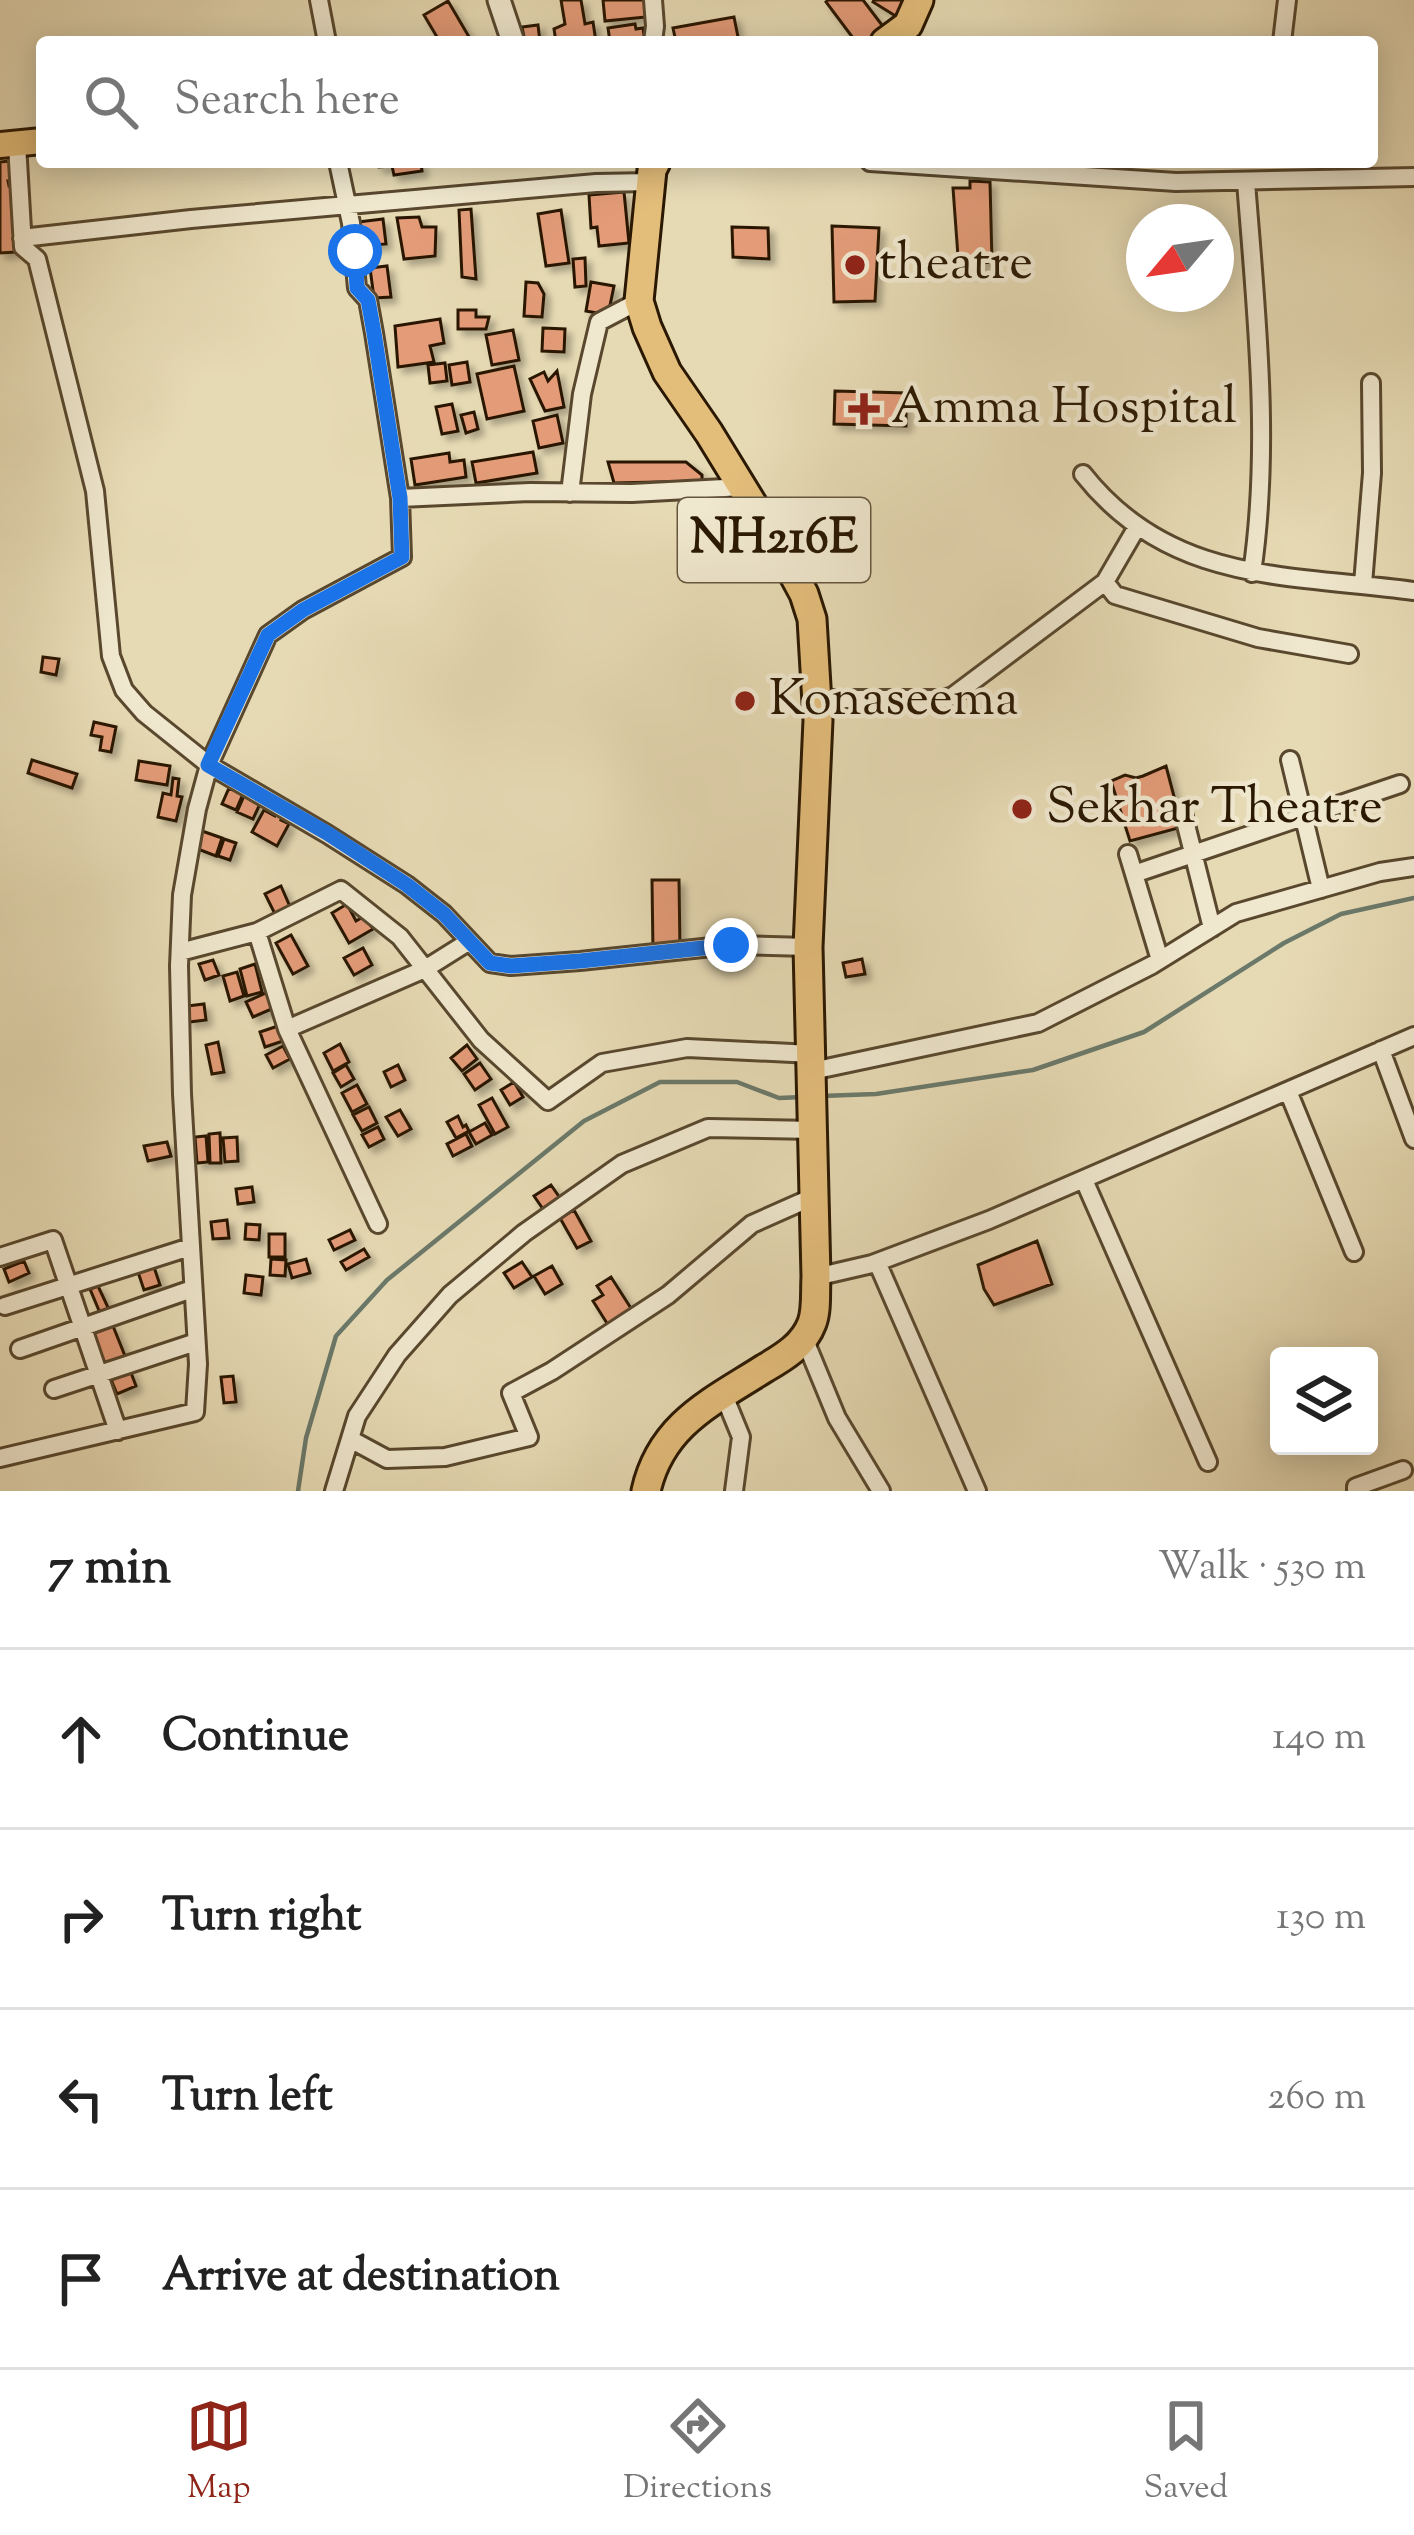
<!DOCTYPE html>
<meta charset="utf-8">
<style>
:root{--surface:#fff;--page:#f2f2f2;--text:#222;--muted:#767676;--line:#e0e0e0;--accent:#8f2418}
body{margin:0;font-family:"Sorts Mill Goudy",serif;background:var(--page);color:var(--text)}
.controls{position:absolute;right:36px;bottom:36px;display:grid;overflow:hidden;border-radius:12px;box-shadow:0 6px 30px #0003}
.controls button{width:108px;height:108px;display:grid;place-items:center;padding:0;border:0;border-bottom:3px solid var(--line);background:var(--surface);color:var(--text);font:60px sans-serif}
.compass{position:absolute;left:1126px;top:204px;width:108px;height:108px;border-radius:50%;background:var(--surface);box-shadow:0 6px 30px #0003;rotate:241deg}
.stop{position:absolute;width:36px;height:36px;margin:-27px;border:9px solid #1a73e8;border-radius:50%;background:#fff}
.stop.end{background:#1a73e8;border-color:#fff;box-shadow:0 3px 12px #0008}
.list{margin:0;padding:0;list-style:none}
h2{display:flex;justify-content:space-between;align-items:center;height:156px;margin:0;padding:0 48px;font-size:51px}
h2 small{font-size:39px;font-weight:400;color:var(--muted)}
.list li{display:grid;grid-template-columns:78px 1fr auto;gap:36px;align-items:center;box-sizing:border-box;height:180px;padding:0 48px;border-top:3px solid var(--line)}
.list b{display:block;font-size:45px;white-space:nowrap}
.list em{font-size:39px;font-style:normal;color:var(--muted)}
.icon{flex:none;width:66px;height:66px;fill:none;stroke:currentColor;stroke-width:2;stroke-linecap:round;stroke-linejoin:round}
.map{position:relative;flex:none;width:1414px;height:1491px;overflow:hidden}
.search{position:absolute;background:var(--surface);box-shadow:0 6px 30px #0003;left:36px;right:36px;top:36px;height:132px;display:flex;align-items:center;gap:30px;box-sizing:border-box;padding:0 42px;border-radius:12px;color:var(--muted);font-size:45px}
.sheet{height:876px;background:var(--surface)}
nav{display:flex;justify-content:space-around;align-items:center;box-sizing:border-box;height:168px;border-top:3px solid var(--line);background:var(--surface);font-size:33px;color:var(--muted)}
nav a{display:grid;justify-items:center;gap:6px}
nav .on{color:var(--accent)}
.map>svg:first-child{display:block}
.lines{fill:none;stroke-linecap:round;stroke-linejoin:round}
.stream{stroke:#6b796a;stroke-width:4.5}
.building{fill:#e39b78;stroke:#2a1802;stroke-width:3;filter:url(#shadow)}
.minor-casing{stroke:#59482e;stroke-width:22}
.tertiary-casing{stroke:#59482e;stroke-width:27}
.primary-casing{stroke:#2a1802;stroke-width:30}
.trunk-casing{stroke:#2a1802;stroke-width:33}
.minor{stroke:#efe7ce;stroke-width:16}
.tertiary{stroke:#efe7ce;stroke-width:21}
.primary{stroke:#e3bd7a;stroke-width:24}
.trunk{stroke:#e3bd7a;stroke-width:27}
.route{stroke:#1a73e8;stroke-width:15}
.poi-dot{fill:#8f2418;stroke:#efe7ce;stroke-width:4.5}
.labels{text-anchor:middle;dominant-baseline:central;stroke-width:9;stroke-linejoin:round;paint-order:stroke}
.shield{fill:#efe7ce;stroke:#65563f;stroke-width:3}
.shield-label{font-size:48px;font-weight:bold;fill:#2a1802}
.poi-label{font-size:51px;fill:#2a1802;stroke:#efe7ce;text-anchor:start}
</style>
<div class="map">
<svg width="1414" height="1491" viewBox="0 0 1414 1491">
<defs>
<filter id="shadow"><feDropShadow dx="5.5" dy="5.5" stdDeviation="3" flood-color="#0004"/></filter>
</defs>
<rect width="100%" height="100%" fill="#e6dab4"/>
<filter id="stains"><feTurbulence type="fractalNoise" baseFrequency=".00167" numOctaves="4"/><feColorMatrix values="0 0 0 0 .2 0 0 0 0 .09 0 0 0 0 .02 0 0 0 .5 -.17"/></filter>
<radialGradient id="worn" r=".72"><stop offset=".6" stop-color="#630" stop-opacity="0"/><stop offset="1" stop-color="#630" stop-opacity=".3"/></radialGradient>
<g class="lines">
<!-- stream -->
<path class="stream" d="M821 1096 876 1094 1033 1070 1144 1032 1284 943 1341 914 1414 898
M298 1491 306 1438 336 1336 387 1280 584 1121 660 1082H737L779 1098 803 1097"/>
</g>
<!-- building -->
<path class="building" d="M561 0H581L585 24 593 22 596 42H556L554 29 565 24Z
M603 0H644L646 17 605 21Z
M828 0H863L888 33 876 42H856L826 2Z
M874 0H907L902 20 873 2Z
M448 1 472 42H440L424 15Z
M734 17 739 42H676L673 28Z
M635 24 636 29 643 28 645 42H610L608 28Z
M538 25 540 42H525L522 27Z
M10 161 13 181H8L9 186H12L16 252 0 253V162Z
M378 162H421L422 171 394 175 392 166 379 167Z
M970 181 990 182 992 262 982 263 983 271 959 270 953 188H970Z
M624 192 629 243 599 246 597 227 591 228 589 195Z
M471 209 476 279 462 277 459 210Z
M561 210 569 263 546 266 538 214Z
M419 217 422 227H436L435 256 404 259 397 218Z
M383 219 386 244 362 246 358 222Z
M832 226 879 228 875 301 834 302Z
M732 227 768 228 769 259 733 257Z
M585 258 586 286 575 287 573 259Z
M387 266 391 297 374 298 370 268Z
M526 282 538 283 544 294 542 317 524 316Z
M591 282 614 286 608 315 586 311Z
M458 310H476V317H489L486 329H458Z
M440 319 444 343 430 346 434 362 398 367 395 326Z
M543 328 565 329 564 352 542 351Z
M513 330 519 360 492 365 486 335Z
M467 362 470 382 452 385 449 365Z
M445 363 447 381 430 383 428 365Z
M514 366 524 411 487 419 477 374Z
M557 371 564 407 545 411 530 379 544 372 548 381Z
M835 391 906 393V426L834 424Z
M452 404 458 431 442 434 436 407Z
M474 412 478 429 466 433 461 415Z
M557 415 563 443 539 448 533 421Z
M533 452 537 473 476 483 472 462Z
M449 453 450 462 464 460 466 477 415 485 411 459Z
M608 462H686L702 475V481L614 483Z
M43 657 59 659 56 675 41 672Z
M94 722 116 727 111 752 100 750 102 737 91 735Z
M32 760 77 774 72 788 28 773Z
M139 761 170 766 167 785 136 780Z
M1166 766 1182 827 1130 841 1111 781 1125 775 1136 778 1143 776Z
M173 778 179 779 177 796 182 797 176 821 158 817 163 793 171 795Z
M229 788 243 794 236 810 222 804Z
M244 796 260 804 253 819 237 812Z
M264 810 275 816 277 813 283 816 281 820 289 824 277 846 252 832Z
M202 831 222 838 216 856 195 848Z
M224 839 236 843 230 860 218 856Z
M652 880H679L680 950 653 951Z
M281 886 291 909 276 916 265 894Z
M347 904 356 921 365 916 373 929 349 943 332 913Z
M291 935 308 966 293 974 276 943Z
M363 948 372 965 354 975 344 958Z
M862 959 865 974 846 977 843 963Z
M213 960 219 975 205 980 199 964Z
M255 964 262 992 247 996 240 969Z
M237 972 244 996 230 1001 223 976Z
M266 993 274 1008 253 1017 246 1002Z
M204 1004 206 1020 189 1022 187 1006Z
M278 1026 283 1041 265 1047 260 1032Z
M218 1042 224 1072 212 1074 206 1045Z
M340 1044 349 1062 333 1071 324 1053Z
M467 1045 477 1059 462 1071 451 1058Z
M283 1046 290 1059 273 1068 266 1055Z
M480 1063 491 1079 475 1090 464 1074Z
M346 1065 354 1079 341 1087 333 1073Z
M398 1065 405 1080 391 1087 384 1072Z
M514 1082 523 1097 510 1105 501 1090Z
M357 1085 367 1104 352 1112 342 1093Z
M492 1098 508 1127 495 1134 479 1105Z
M369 1107 377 1123 362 1131 353 1115Z
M400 1110 411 1129 398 1136 386 1117Z
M458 1116 463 1127 466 1125 469 1131 456 1138 447 1122Z
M485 1123 492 1135 476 1144 469 1132Z
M378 1127 384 1139 369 1147 362 1135Z
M220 1133 221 1163H210L209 1134Z
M466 1134 472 1146 453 1156 447 1144Z
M206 1136 208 1162 197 1163 195 1137Z
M237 1137 238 1161 225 1162 223 1138Z
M167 1142 171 1156 148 1161 144 1146Z
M551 1185 560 1198 543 1209 534 1196Z
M252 1187 254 1202 238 1204 236 1189Z
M574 1210 591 1241 577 1248 560 1218Z
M227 1220 229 1238 213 1239 211 1222Z
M246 1224 260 1225 259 1240 245 1239Z
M350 1230 355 1240 334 1250 329 1240Z
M269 1234H285V1257H269Z
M1037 1241 1052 1284 994 1305 984 1289 978 1265Z
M364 1249 369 1257 346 1270 341 1262Z
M271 1259 286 1260 285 1276 270 1275Z
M306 1259 310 1273 292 1278 288 1264Z
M24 1261 29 1273 9 1282 4 1269Z
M522 1262 532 1277 514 1288 504 1273Z
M552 1266 562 1284 545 1294 534 1276Z
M154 1267 160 1285 144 1290 138 1272Z
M246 1275 263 1277 261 1295 244 1293Z
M611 1277 634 1313 610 1328 593 1301 603 1295 597 1286Z
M98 1286 112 1316 103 1320 90 1289Z
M113 1326 127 1361 103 1370 89 1335Z
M130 1370 136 1386 117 1394 110 1377Z
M233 1376 236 1402 224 1403 221 1377Z"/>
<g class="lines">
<defs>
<path id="minor" d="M319 0 327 42
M653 42 655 26 653 0
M1282 42 1287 0
M17 144 23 247 37 259 95 491 111 656 124 690 144 713 209 765 327 834 407 885 444 914 490 963 511 966 580 961 731 945 808 947
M870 162 1176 182 1414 177
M1246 182C1256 311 1271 444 1252 573
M22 238 191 219 596 183 651 182
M1083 474C1170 584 1288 574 1414 591
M570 493 582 394 599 322 639 301
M400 498 530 492 632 493 743 487
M1137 527 1105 582 1115 595 1258 638 1349 654
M1363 584 1372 473 1371 383
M817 699H944L953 696 1105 582
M1290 760 1321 889
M1183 813 1212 928
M1128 854 1160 960
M1134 874 1400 784
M257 932 287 1029 425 969 468 942
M180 952 257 932 341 890 400 937 481 1040 548 1101 602 1063 687 1048 812 1054
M287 1029 378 1224
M1381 1050 1414 1139
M812 1071 1038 1023 1152 965 1236 913 1380 872 1414 867
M1288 1091 1354 1252
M1084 1180 1208 1462
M0 1257 53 1240 118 1431
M877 1262 977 1491
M816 1277 872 1264 989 1220 1414 1036
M5 1306 190 1247
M804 1338 837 1418 881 1491
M20 1349 192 1289
M54 1389 196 1342
M723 1393 741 1437 734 1491
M350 1439 387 1459 445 1457 529 1437 511 1393 552 1371 668 1295 752 1224 815 1196
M0 1458 195 1412 198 1364 182 1094 179 966 182 895 197 809 209 765 268 635 303 610 402 557 400 498 374 333 368 300 357 288 351 223 338 162
M334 1491 357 1416 397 1355 450 1295 524 1233 622 1164 708 1128 814 1130
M1356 1491V1487L1403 1470"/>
<path id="tertiary" d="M499 0 513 42"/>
<path id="primary" d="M0 145 42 141"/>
<path id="trunk" d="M885 42 908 25 919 0
M646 1491C661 1424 712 1402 765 1368 784 1357 804 1345 812 1323 817 1310 815 1292 816 1277L808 947 818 720 812 619 804 594 777 544 709 433 667 372 647 327 639 301 652 170 656 162"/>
</defs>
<!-- minor casing -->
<use href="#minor" class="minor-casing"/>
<!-- tertiary casing -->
<use href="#tertiary" class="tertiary-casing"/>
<!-- primary casing -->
<use href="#primary" class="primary-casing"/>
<!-- trunk casing -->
<use href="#trunk" class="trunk-casing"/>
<!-- minor -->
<use href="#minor" class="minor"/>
<!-- tertiary -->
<use href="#tertiary" class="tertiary"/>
<!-- primary -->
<use href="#primary" class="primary"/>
<!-- trunk -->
<use href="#trunk" class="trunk"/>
</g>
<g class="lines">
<!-- route -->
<path class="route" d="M355 251 357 288 368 300 374 333 400 498 402 557 303 610 268 635 208 765 327 833 407 885 444 914 490 963 511 966 580 961 731 945"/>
</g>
<!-- markers -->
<g class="poi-dot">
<circle cx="855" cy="265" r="12"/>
<path d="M858 391h12v12h12v12h-12v12h-12v-12h-12v-12h12z"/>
<circle cx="745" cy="701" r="12"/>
<circle cx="1022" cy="809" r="12"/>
</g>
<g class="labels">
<!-- shield labels -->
<rect class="shield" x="678" y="498" width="192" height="84" rx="9"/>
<g class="shield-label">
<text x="774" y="540">NH216E</text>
</g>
<!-- poi labels -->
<g class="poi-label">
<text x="879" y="265">theatre</text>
<text x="891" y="409">Amma Hospital</text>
<text x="769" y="701">Konaseema</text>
<text x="1046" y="809">Sekhar Theatre</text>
</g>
</g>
<rect width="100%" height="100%" filter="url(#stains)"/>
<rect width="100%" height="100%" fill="url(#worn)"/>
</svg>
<div class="controls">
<button><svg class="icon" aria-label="layers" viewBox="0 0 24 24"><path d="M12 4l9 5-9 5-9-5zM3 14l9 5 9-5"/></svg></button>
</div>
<svg class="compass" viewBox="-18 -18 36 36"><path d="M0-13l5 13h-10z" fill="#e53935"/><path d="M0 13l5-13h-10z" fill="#767676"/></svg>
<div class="stop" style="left:355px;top:251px"></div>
<div class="stop end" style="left:731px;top:945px"></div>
<div class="search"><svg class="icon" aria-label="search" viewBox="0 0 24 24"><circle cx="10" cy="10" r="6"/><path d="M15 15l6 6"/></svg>Search here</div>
</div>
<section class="sheet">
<h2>7 min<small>Walk · 530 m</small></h2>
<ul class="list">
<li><svg class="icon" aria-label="ahead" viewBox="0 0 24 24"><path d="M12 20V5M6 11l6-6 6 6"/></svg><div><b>Continue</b></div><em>140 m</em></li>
<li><svg class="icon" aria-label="right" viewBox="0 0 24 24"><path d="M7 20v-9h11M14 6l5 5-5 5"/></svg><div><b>Turn right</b></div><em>130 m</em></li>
<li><svg class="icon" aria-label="left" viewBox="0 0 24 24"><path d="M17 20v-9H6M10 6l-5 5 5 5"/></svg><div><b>Turn left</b></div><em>260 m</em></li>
<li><svg class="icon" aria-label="arrive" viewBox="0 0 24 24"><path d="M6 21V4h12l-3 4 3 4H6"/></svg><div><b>Arrive at destination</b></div></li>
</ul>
</section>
<nav>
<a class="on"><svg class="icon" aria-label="map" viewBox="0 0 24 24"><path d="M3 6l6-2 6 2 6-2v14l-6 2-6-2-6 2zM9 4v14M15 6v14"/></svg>Map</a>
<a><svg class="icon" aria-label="directions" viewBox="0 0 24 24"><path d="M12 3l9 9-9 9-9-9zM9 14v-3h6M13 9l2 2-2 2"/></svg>Directions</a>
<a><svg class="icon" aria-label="saved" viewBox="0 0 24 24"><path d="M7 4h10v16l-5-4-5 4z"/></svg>Saved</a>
</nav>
